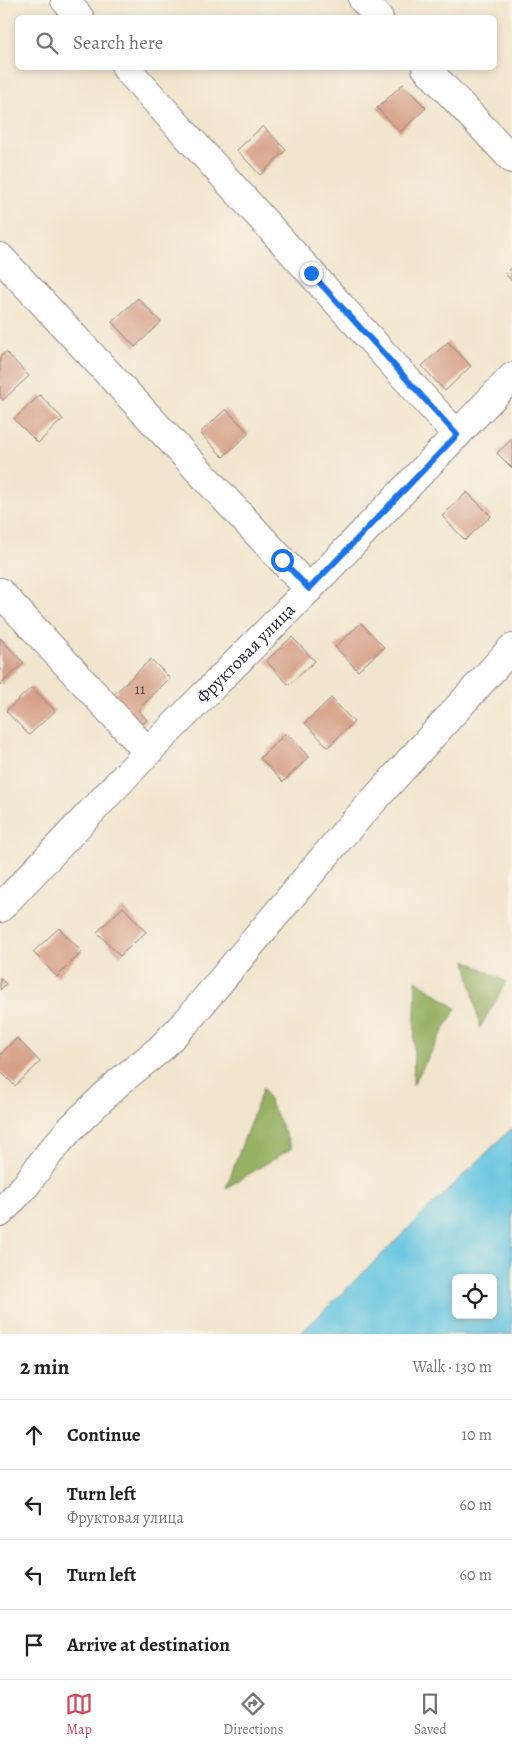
<!DOCTYPE html>
<meta charset="utf-8">
<style>
:root{--surface:#fff;--page:#f6f6f6;--text:#202124;--muted:#757577;--line:#e0e0e0;--accent:#d1495b}
body{margin:0;font-family:Alegreya,serif;background:var(--page);color:var(--text)}
.controls{position:absolute;right:15px;bottom:15px;display:grid;overflow:hidden;border-radius:8px;box-shadow:0 2px 8px #0003}
.controls button{width:45px;height:45px;display:grid;place-items:center;padding:0;border:0;border-bottom:1px solid var(--line);background:var(--surface);color:var(--text);font:25px sans-serif}
.stop{position:absolute;width:15px;height:15px;margin:-11px;border:4px solid #1a73e8;border-radius:50%;background:#fff}
.stop.end{background:#1a73e8;border-color:#fff;box-shadow:0 1px 5px #0008}
.list{margin:0;padding:0;list-style:none}
h2{display:flex;justify-content:space-between;align-items:center;height:65px;margin:0;padding:0 20px;font-size:21px}
h2 small{font-size:16px;font-weight:400;color:var(--muted)}
.list li{display:grid;grid-template-columns:32px 1fr auto;gap:15px;align-items:center;box-sizing:border-box;height:70px;padding:0 20px;border-top:1px solid var(--line)}
.list b{display:block;font-size:19px;white-space:nowrap}
.list p{margin:0;font-size:16px;white-space:nowrap;color:var(--muted)}
.list em{font-size:16px;font-style:normal;color:var(--muted)}
.icon{flex:none;width:28px;height:28px;fill:none;stroke:currentColor;stroke-width:2;stroke-linecap:round;stroke-linejoin:round}
.map{position:relative;flex:none;width:512px;height:1334px;overflow:hidden}
.search{position:absolute;background:var(--surface);box-shadow:0 2px 8px #0003;left:15px;right:15px;top:15px;height:55px;display:flex;align-items:center;gap:12px;box-sizing:border-box;padding:0 18px;border-radius:8px;color:var(--muted);font-size:19px}
.sheet{height:345px;background:var(--surface)}
nav{display:flex;justify-content:space-around;align-items:center;box-sizing:border-box;height:70px;border-top:1px solid var(--line);background:var(--surface);font-size:14px;color:var(--muted)}
nav a{display:grid;justify-items:center;gap:2px}
nav .on{color:var(--accent)}
.map>svg:first-child{display:block}
.forest{fill:#96b163;stroke:#5c6a4f}
.water{fill:#62c4e0;stroke:#42738e;fill-rule:evenodd}
.building{fill:#d7a189}
.lines{fill:none;stroke-linecap:round;stroke-linejoin:round}
.minor-casing{stroke:#8a8484;stroke-width:30}
.minor{stroke:#fff;stroke-width:28}
.route{stroke:#1a73e8;stroke-width:6}
.labels{text-anchor:middle;dominant-baseline:central;stroke-width:4.5;stroke-linejoin:round;paint-order:stroke}
.number-label{font-size:15px;fill:#4f424e}
.street-label{font-size:18px;fill:#22223b;stroke:#f7f3e8}
</style>
<div class="map">
<svg width="512" height="1334" viewBox="0 0 512 1334">
<rect width="100%" height="100%" fill="#f7f3e8"/>
<filter id="ink" filterUnits="userSpaceOnUse"><feTurbulence type="fractalNoise" baseFrequency=".02" numOctaves="2"/><feDisplacementMap in="SourceGraphic" scale="10" xChannelSelector="R" yChannelSelector="G"/><feConvolveMatrix kernelMatrix="1 2 1 2 8 2 1 2 1" color-interpolation-filters="sRGB"/></filter>
<filter id="wash" filterUnits="userSpaceOnUse"><feTurbulence type="fractalNoise" baseFrequency=".0096" numOctaves="4" result="noise"/><feDisplacementMap in="SourceGraphic" scale="20" xChannelSelector="R" yChannelSelector="G"/><feGaussianBlur stdDeviation="1.12" result="paint"/><feColorMatrix in="noise" values="0 0 0 0 0 0 0 0 0 0 0 0 0 0 0 0 0 1.4 0 .05"/><feComposite in="paint" operator="in"/></filter>
<g filter="url(#wash)">
<rect width="100%" height="100%" fill="#f2e5cd"/>
<!-- forest -->
<path class="forest" d="M466 960 506 982 480 1028Z
M416 980 456 1008 413 1085Z
M263 1088 292 1148 226 1188Z"/>
<!-- water -->
<path class="water" d="M512 1128V1334H300ZM456 1278H493V1315H456Z"/>
<g id="blocks">
<!-- building -->
<path class="building" d="M403 84 426 108 400 132 377 108Z
M263 126 286 150 260 175 237 150Z
M512 267V281L505 274Z
M138 298 161 322 135 347 112 322Z
M448 342 471 366 445 391 422 366Z
M6 352 29 376 3 400 0 397V357Z
M40 395 63 419 38 443 14 419Z
M226 409 249 433 223 457 200 433Z
M512 439V468L497 453Z
M467 492 491 516 465 540 442 516Z
M361 623 384 647 358 671 335 647Z
M292 637 315 661 289 685 266 661Z
M0 638 24 663 0 685Z
M151 659 170 678 138 710 147 720 138 728 109 699Z
M32 687 55 711 29 735 6 711Z
M331 698 354 722 328 747 305 723Z
M286 733 309 757 283 782 260 758Z
M123 907 146 932 120 956 97 932Z
M59 928 82 952 57 977 33 952Z
M0 978 6 984 0 990Z
M17 1038 40 1062 15 1086 0 1071V1055Z"/>
</g>
</g>
<g filter="url(#ink)">
<use href="#blocks" fill-opacity="0" stroke="#8a8484" stroke-width="1"/>
<g class="lines">
<defs>
<g id="minor">
<path d="M65 0 80 18"/>
<path d="M363 0 379 18"/>
<path d="M126 68 457 435"/>
<path d="M426 68 512 159"/>
<path d="M0 257 309 589"/>
<path d="M0 592 148 752"/>
<path id="s1" d="M0 908 148 752 309 589 512 377"/>
<path d="M0 1213 26 1185 46 1157 70 1129 119 1082 159 1050 187 1021 345 832 512 648"/>
</g>
</defs>
<!-- minor casing -->
<use href="#minor" class="minor-casing"/>
<!-- minor -->
<use href="#minor" class="minor"/>
</g>
</g>
<g class="lines" filter="url(#ink)">
<!-- route -->
<path class="route" d="M282 560 309 589 457 435 311 273"/>
</g>
<g class="labels">
<!-- number labels -->
<g class="number-label">
<text x="140" y="689">11</text>
</g>
<!-- street labels -->
<g class="street-label">
<text stroke="none"><textPath href="#s1" startOffset="354">Фруктовая улица</textPath></text>
</g>
</g>
</svg>
<div class="controls">
<button><svg class="icon" aria-label="locate" viewBox="0 0 24 24"><circle cx="12" cy="12" r="6"/><path d="M12 2v4M12 18v4M2 12h4M18 12h4"/></svg></button>
</div>
<div class="stop" style="left:282px;top:560px"></div>
<div class="stop end" style="left:311px;top:273px"></div>
<div class="search"><svg class="icon" aria-label="search" viewBox="0 0 24 24"><circle cx="10" cy="10" r="6"/><path d="M15 15l6 6"/></svg>Search here</div>
</div>
<section class="sheet">
<h2>2 min<small>Walk · 130 m</small></h2>
<ul class="list">
<li><svg class="icon" aria-label="ahead" viewBox="0 0 24 24"><path d="M12 20V5M6 11l6-6 6 6"/></svg><div><b>Continue</b></div><em>10 m</em></li>
<li><svg class="icon" aria-label="left" viewBox="0 0 24 24"><path d="M17 20v-9H6M10 6l-5 5 5 5"/></svg><div><b>Turn left</b><p>Фруктовая улица</p></div><em>60 m</em></li>
<li><svg class="icon" aria-label="left" viewBox="0 0 24 24"><path d="M17 20v-9H6M10 6l-5 5 5 5"/></svg><div><b>Turn left</b></div><em>60 m</em></li>
<li><svg class="icon" aria-label="arrive" viewBox="0 0 24 24"><path d="M6 21V4h12l-3 4 3 4H6"/></svg><div><b>Arrive at destination</b></div></li>
</ul>
</section>
<nav>
<a class="on"><svg class="icon" aria-label="map" viewBox="0 0 24 24"><path d="M3 6l6-2 6 2 6-2v14l-6 2-6-2-6 2zM9 4v14M15 6v14"/></svg>Map</a>
<a><svg class="icon" aria-label="directions" viewBox="0 0 24 24"><path d="M12 3l9 9-9 9-9-9zM9 14v-3h6M13 9l2 2-2 2"/></svg>Directions</a>
<a><svg class="icon" aria-label="saved" viewBox="0 0 24 24"><path d="M7 4h10v16l-5-4-5 4z"/></svg>Saved</a>
</nav>
